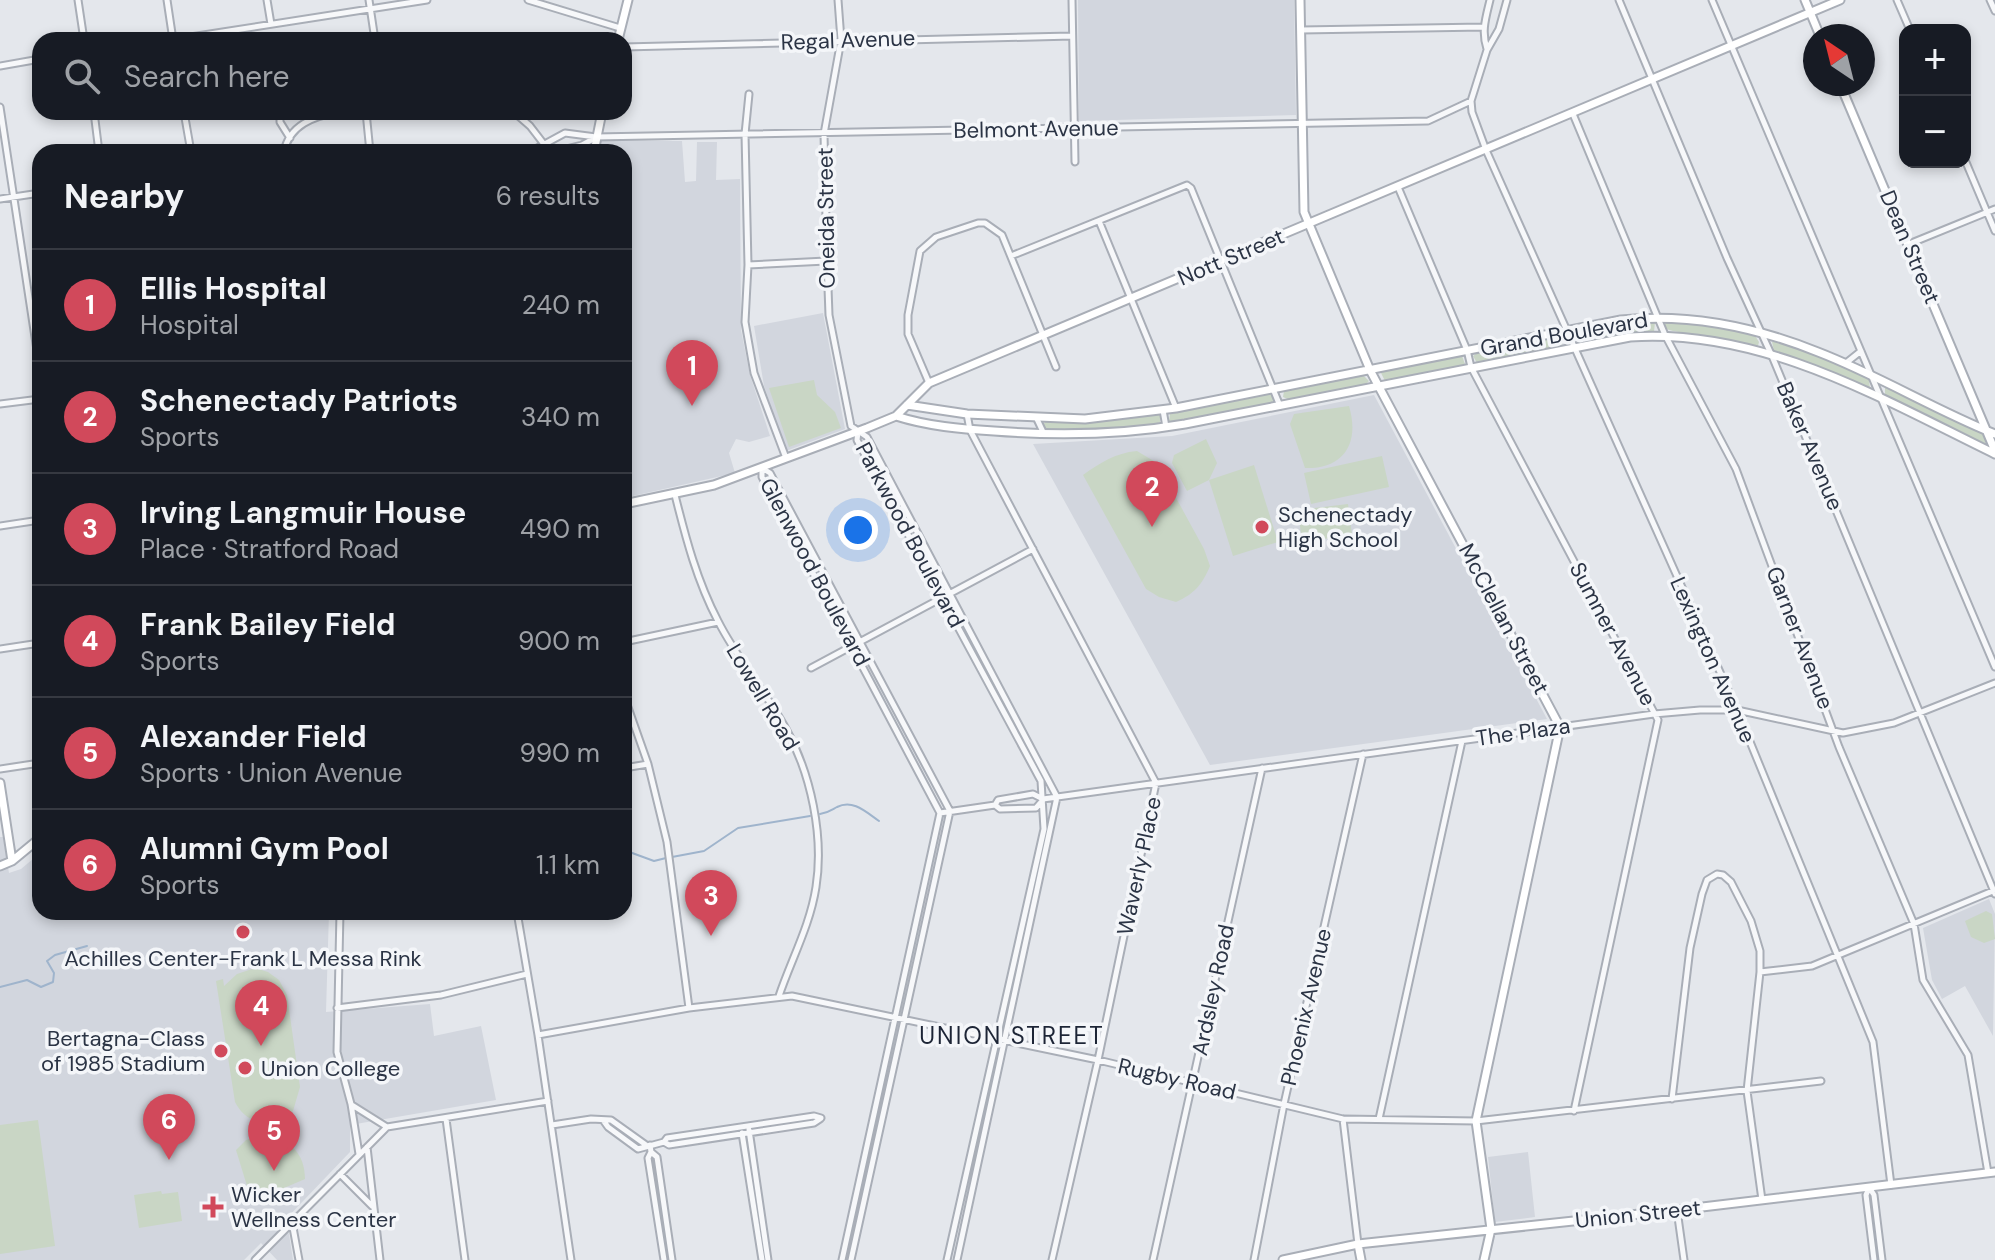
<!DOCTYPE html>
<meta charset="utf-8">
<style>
:root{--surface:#171b24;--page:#20242c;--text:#f1f3f6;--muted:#9ea1a6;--line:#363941;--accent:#d1495b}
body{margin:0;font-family:"DM Sans",sans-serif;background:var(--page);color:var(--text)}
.controls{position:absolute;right:24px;top:24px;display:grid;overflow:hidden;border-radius:16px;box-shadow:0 4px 12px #0003}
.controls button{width:72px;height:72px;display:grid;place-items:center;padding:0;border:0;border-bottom:2px solid var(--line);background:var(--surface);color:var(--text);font:40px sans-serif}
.compass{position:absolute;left:1803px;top:24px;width:72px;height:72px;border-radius:50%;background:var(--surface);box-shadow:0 4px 12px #0003;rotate:325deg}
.you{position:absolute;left:858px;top:530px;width:28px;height:28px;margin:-20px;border:6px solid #fff;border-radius:50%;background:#1a73e8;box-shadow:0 0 0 12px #1a73e833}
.badge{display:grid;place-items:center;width:52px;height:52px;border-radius:50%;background:var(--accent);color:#fff;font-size:26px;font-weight:700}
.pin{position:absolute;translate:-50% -66px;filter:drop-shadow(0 2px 4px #0008)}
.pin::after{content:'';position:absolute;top:42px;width:28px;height:24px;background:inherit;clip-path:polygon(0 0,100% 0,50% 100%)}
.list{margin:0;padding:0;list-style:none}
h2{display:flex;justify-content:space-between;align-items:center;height:104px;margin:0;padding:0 32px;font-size:34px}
h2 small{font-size:26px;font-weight:400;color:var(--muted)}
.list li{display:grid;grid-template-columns:52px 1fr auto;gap:24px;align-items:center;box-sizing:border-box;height:112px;padding:0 32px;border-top:2px solid var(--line)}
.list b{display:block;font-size:30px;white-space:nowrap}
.list p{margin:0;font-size:26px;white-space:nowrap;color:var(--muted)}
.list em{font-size:26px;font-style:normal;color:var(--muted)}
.icon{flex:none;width:44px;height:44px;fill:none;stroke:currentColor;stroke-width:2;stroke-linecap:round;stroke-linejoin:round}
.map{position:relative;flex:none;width:1995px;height:1260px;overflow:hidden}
.search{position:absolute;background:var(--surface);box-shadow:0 4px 12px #0003;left:32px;top:32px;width:600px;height:88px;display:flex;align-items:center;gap:20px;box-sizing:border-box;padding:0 28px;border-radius:24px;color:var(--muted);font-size:30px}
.panel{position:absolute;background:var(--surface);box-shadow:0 4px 12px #0003;left:32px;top:144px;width:600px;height:776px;border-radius:24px}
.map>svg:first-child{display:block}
.built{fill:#d2d6de}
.green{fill:#c9d6c5}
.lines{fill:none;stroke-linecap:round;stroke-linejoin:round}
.stream{stroke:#9fb4cc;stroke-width:2}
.street-casing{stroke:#a9aeb7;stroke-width:9}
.secondary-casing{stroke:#a9aeb7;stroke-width:11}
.street{stroke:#f7f8fa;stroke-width:5}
.secondary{stroke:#fff;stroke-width:7}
.poi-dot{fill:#d1495b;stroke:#f4f6f9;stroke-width:3}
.labels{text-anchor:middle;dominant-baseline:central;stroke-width:7;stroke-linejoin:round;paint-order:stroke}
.street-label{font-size:22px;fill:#2b3445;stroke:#f4f6f9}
.poi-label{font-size:22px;fill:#2b3445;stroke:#f4f6f9;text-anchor:start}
.neighbourhood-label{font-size:24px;letter-spacing:2px;fill:#1d2536;stroke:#f4f6f9}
</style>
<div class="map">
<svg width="1995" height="1260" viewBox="0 0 1995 1260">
<rect width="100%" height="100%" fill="#e4e7ec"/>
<!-- built -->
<path class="built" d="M1078 0H1294L1296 115 1079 121Z
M600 140 682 141 685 182 696 181 697 142H717L716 180 740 179 741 330 750 375 770 436 749 442 736 439 729 453 735 473 624 498V152H599Z
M823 313 845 429 786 451 764 386 754 326Z
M1374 395 1547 719 1210 765 1033 444 1172 436Z
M0 837H3L9 873 21 869 40 853V912H329L326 1012 430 1004 434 1036 481 1026 496 1100 350 1125V1152L283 1222 289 1234 293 1260H277L261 1243 244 1260H0Z
M1989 899 1995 914 1993 1036 1965 986 1942 999 1932 980 1923 928Z
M1528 1152 1535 1217 1495 1222 1488 1157Z"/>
<!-- green -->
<path class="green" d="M1645 320 1655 322 1654 332 1574 341 1575 332Z
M1668 321 1720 326 1754 334 1759 342 1758 346 1673 331 1666 329 1664 325Z
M1559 336 1562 337 1563 343 1559 348 1477 363 1473 356 1477 353Z
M1776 341C1808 351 1839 363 1869 379L1870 390 1798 359 1774 351 1772 342Z
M1462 356 1465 364 1460 366 1385 381 1381 373 1387 370Z
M1363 375 1369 381 1365 385 1290 400 1283 397 1284 391Z
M814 380 817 395 835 412 841 428 789 447 769 388Z
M1885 387 1984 433 1986 444 1885 398Z
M1271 393 1274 399 1271 404 1169 422 1170 413Z
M1349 406C1360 443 1344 469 1305 468L1290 424 1294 414Z
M1156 414 1160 415V422L1156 424 1103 431H1047L1043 424 1048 420 1088 422Z
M1206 439 1217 463 1209 480 1254 465 1278 542 1233 556 1209 480 1187 491 1172 463 1174 455Z
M1137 451 1157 463 1204 549 1210 566C1202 585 1194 594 1176 602L1159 597 1146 589 1083 475C1100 463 1115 453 1137 451Z
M1382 456 1389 487 1311 504 1304 473Z
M1348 504 1352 535 1302 542 1298 510Z
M1986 911 1992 914 1995 939 1984 943 1971 937 1965 921Z
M255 968 268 972 279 980 287 995 300 1087 293 1111C273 1128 247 1126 235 1102L216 981 223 979 224 986 237 974Z
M38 1120 55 1246 0 1254V1125Z
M265 1134C290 1140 305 1153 305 1179L256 1200 251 1199 236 1150 246 1140Z
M161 1191 162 1194 178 1192 182 1221 139 1228 134 1195Z"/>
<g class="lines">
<!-- stream -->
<path class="stream" d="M820 814C828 813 830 811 837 807 853 799 866 812 879 821
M624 850 654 861 666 858
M672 857 704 851 738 828 810 816
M181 915 187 912
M0 987 27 980 41 987 53 982 54 973 47 961 55 955 87 946"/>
<defs>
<path id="street" d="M78 0 84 40
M167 0 173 40
M267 0 271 24
M369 0 375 40
M528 0 620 28
M838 0 841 40 824 134 827 261 829 315 851 426 867 437 1057 797 957 1260
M1072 0 1075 162
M1507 0 1499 29 1487 50 1471 101 1472 112 1486 150 1737 710 1873 1042 1891 1185
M1619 0 1727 258 1772 356 1995 894
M1712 0 1995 667
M1897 0 1910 30
M1990 0 1995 11
M1301 30 1483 27
M171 40 427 0
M624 47 1072 36
M1487 49C1481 31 1486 17 1490 0
M0 66 40 59
M749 94 745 134 748 265 745 322 754 373 786 458
M0 107 40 370
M94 112 99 152
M184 112 191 152
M280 112V122L290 138
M366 112 370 152
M514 112 530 126 550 152
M1573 114 1665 335 1736 469 1839 747 1914 924 1923 980 1968 1055 1988 1173
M284 152C289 125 314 116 338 112
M530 152 565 133 596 137 1428 121 1471 101
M554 152 582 145 595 138
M1965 160 1995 231
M1398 187 1467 350 1471 367 1658 720 1574 1111
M0 199 40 193
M1099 221 1176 408
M1909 244 1995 209
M1011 256 1187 185 1191 188 1280 406
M748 265 826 261
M1846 363 1861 351
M929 383 908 334V315L920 251 936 237 978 223H985L1002 235 1056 367
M0 404 40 399
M1163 410 1166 427
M967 414 970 430 1156 783 1098 1060 1052 1260
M1036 417 1044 434
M858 432 857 440 1041 781 1044 829 947 1260
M762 468 770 473 950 811 851 1260
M762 468V477L940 813 842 1260
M675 495C686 539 697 581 718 621 737 659 766 692 786 729 811 774 824 836 816 887 810 926 791 960 779 996
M0 526 40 520
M624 642 718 622
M0 649 40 643
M811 668 1033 549
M624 696 648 764 667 842 689 1008
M624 768 648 764
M0 769 40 763
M995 805 998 800 1033 794 1043 799 1654 714 1700 710H1737L1843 733 1894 723 1995 683
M940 813 995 805 1000 809 1036 808 1043 800
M340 912 337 1052 351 1104 359 1154
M517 912 538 1035 571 1260
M1760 972 1812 966 1995 890
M337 1008 441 995 527 974
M538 1035 689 1008 792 996 1098 1060 1343 1119 1476 1121 1821 1081
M1672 1099 1690 948 1702 894 1707 880 1717 874 1723 875 1731 882 1751 921 1760 951V972L1747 1091 1762 1200
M352 1105 387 1127
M446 1119 465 1260
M1343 1119 1358 1244
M1379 1119 1462 741
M603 1120 608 1127 638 1149 664 1142 667 1138 814 1116 821 1118
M552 1125 591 1119 611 1120 646 1145
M749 1130 768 1260
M742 1133 762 1260
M664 1142 669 1145 814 1123 820 1119
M650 1145 651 1152 648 1158 664 1260
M367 1147 380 1260
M651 1152 657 1157 672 1260
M340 1174 372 1206
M1869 1187 1874 1195 1882 1260
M1869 1188 1866 1195 1874 1260
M1677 1210 1684 1260
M292 1222 299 1260
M255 1260 387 1127 548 1101
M1153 1260 1262 768
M1254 1260 1284 1104 1363 754"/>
<path id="secondary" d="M1300 0 1304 212 1370 370 1560 727 1476 1121 1491 1229 1484 1260
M1805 0 1820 36
M618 40 628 0
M1840 84 1995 451
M594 152 602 112
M907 405 967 414 1085 419 1176 408 1621 320C1688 313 1756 327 1818 352 1878 375 1935 410 1995 434
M896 416C927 426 961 429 994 431 1058 436 1121 435 1185 424L1630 337C1762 328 1880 398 1995 454
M624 504 714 485 867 428 896 416 929 383 1840 0
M0 783 12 861
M0 866 12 861 40 838
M1358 1244 1361 1260
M1283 1260 1358 1244 1677 1210 1995 1172"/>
</defs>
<!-- street casing -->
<use href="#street" class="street-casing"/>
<!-- secondary casing -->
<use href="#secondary" class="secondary-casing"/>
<!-- street -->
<use href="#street" class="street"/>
<!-- secondary -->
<use href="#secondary" class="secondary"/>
</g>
<!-- markers -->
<g class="poi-dot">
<circle cx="1262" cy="527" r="8"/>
<circle cx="243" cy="932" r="8"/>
<circle cx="221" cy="1051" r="8"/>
<circle cx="245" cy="1068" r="8"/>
<path d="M209 1195h8v8h8v8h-8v8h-8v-8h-8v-8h8z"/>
</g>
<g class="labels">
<!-- street labels -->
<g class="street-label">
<text transform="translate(848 40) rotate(-2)">Regal Avenue</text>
<text transform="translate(1036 129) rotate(-1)">Belmont Avenue</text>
<text transform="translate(826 218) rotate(-91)">Oneida Street</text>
<text transform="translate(1910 247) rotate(67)">Dean Street</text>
<text transform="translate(1231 257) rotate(-23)">Nott Street</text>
<text transform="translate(1564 334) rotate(-10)">Grand Boulevard</text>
<text transform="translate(1810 446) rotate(67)">Baker Avenue</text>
<text transform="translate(910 535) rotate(62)">Parkwood Boulevard</text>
<text transform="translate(815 572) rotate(62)">Glenwood Boulevard</text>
<text transform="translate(1504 619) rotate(62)">McClellan Street</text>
<text transform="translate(1613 634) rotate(62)">Sumner Avenue</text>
<text transform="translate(1800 638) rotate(69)">Garner Avenue</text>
<text transform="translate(1713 660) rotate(66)">Lexington Avenue</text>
<text transform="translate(763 697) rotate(59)">Lowell Road</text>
<text transform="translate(1523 732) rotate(-8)">The Plaza</text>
<text transform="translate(1139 866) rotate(-78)">Waverly Place</text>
<text transform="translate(1213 990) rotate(-78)">Ardsley Road</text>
<text transform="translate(1306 1007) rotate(-77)">Phoenix Avenue</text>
<text transform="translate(1177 1079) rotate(13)">Rugby Road</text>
<text transform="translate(1638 1214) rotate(-6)">Union Street</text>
</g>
<!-- poi labels -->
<g class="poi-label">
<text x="1278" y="514">Schenectady<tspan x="1278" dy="25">High School</tspan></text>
<text x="243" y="958" text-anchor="middle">Achilles Center-Frank L Messa Rink</text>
<text x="205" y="1038" text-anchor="end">Bertagna-Class<tspan x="205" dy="25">of 1985 Stadium</tspan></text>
<text x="261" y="1068">Union College</text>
<text x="231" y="1194">Wicker<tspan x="231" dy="25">Wellness Center</tspan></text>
</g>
<!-- neighbourhood labels -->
<g class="neighbourhood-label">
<text x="1012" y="1035">UNION STREET</text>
</g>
</g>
</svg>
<div class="controls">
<button>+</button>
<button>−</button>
</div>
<svg class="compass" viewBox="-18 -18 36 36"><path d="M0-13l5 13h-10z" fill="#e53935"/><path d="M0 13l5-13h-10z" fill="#9ea1a6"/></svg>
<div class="you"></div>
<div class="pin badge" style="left:692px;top:406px">1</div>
<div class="pin badge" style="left:1152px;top:527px">2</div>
<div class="pin badge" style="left:711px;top:936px">3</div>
<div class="pin badge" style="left:261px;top:1046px">4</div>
<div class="pin badge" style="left:274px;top:1171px">5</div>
<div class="pin badge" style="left:169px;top:1160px">6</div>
<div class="search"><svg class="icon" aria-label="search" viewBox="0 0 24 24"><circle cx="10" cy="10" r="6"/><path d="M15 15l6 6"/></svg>Search here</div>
<section class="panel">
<h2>Nearby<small>6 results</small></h2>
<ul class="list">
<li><span class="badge">1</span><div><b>Ellis Hospital</b><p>Hospital</p></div><em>240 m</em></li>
<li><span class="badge">2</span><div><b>Schenectady Patriots</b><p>Sports</p></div><em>340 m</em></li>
<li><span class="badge">3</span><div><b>Irving Langmuir House</b><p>Place · Stratford Road</p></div><em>490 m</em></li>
<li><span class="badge">4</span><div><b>Frank Bailey Field</b><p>Sports</p></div><em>900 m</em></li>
<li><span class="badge">5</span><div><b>Alexander Field</b><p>Sports · Union Avenue</p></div><em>990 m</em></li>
<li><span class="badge">6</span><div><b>Alumni Gym Pool</b><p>Sports</p></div><em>1.1 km</em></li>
</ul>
</section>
</div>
